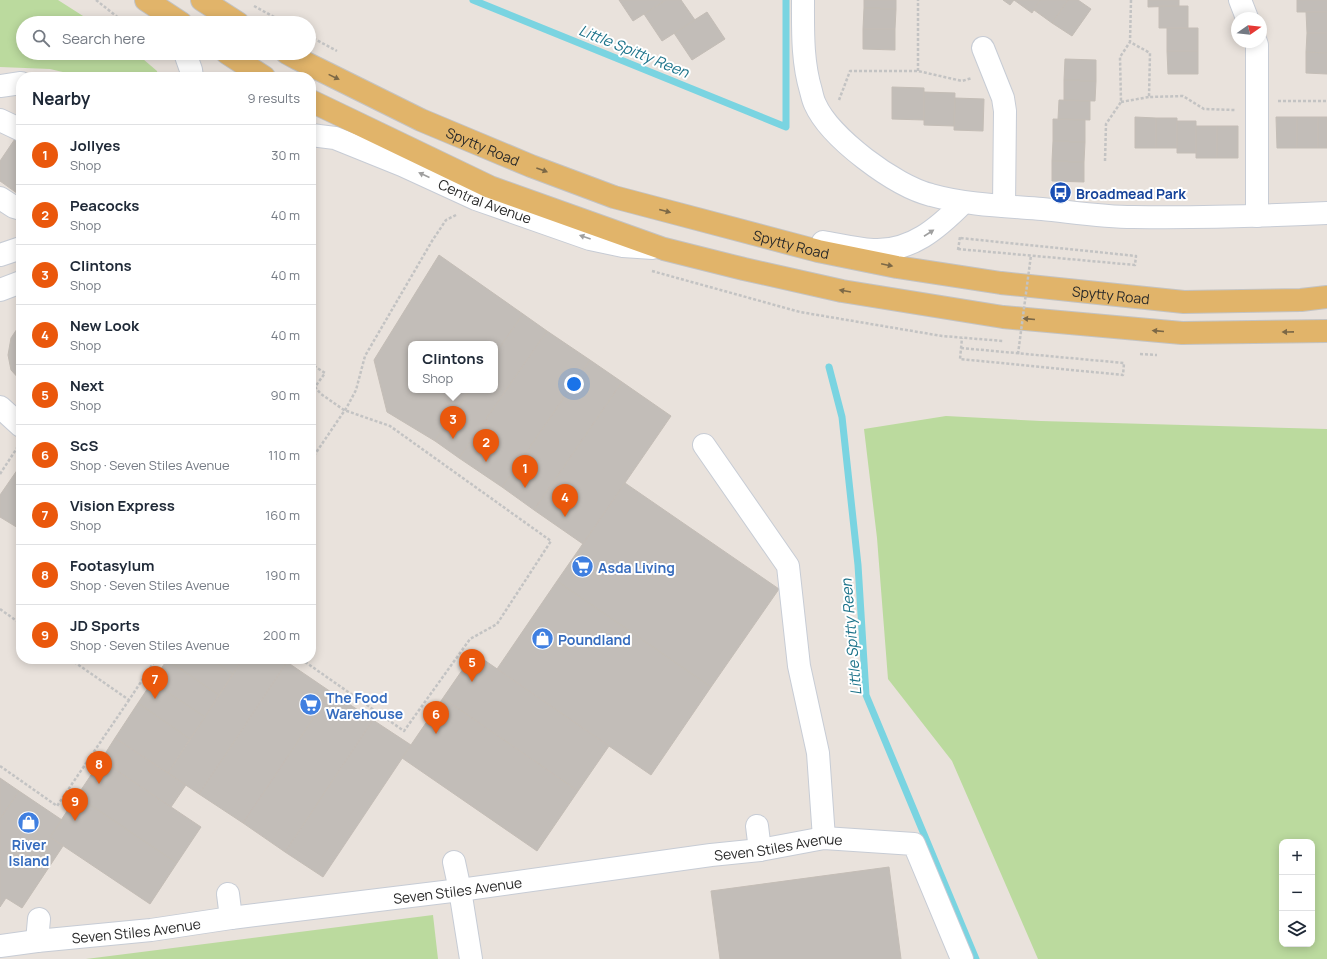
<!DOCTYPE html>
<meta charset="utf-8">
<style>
:root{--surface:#fff;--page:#f6f6f7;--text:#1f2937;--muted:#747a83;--line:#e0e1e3;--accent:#ea580c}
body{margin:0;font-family:Manrope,sans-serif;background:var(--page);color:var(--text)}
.controls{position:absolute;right:12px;bottom:12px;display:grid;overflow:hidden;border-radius:8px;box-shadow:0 2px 10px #0003}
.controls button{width:36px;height:36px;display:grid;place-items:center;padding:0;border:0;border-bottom:1px solid var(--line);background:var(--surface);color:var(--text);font:20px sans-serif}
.compass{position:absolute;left:1231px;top:12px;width:36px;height:36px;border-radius:50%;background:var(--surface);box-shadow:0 2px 10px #0003;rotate:76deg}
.you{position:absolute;left:574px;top:384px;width:14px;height:14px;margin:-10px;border:3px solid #fff;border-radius:50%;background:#1a73e8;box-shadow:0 0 0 6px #1a73e833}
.badge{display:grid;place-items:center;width:26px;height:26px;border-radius:50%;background:var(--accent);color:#fff;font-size:13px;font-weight:700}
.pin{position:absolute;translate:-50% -33px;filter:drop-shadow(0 1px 2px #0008)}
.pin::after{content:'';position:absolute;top:21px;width:14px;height:12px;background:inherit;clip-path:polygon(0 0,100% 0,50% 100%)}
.popup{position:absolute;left:408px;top:341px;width:90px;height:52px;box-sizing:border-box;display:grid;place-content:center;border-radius:8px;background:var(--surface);filter:drop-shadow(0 1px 3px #0005);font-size:13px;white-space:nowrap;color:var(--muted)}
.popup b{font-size:15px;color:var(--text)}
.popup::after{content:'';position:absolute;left:50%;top:100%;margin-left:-8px;border:8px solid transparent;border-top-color:var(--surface)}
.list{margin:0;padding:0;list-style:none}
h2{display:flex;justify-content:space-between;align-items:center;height:52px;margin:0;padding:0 16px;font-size:17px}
h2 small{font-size:13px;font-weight:400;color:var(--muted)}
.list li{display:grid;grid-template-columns:26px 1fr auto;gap:12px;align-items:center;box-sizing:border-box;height:60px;padding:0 16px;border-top:1px solid var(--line)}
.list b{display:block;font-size:15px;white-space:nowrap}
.list p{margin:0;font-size:13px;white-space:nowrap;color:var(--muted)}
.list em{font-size:13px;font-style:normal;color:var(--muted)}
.icon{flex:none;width:22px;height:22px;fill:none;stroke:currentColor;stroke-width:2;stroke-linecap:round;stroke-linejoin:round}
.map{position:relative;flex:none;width:1327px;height:959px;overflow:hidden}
.search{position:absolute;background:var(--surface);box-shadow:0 2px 10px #0003;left:16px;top:16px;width:300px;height:44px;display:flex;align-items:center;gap:10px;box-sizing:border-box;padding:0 14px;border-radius:22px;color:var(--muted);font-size:15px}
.panel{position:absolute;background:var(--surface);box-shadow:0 2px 10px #0003;left:16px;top:72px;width:300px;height:592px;border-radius:16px}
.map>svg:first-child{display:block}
.green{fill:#bbda9e;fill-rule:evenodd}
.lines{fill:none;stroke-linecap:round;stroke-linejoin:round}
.stream{stroke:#7ad4e1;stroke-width:7}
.building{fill:#c2bdb8;stroke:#c4bdb6}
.minor-casing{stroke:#c7ccd5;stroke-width:24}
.major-casing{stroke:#c3c3c3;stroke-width:24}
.path{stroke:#c3c3c3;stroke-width:2.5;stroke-dasharray:3 2;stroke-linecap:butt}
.minor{stroke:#fff;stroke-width:22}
.major{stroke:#e1b46a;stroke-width:22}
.path-bridge{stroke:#c3c3c3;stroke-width:2.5;stroke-dasharray:3 2;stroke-linecap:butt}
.oneway{fill:#7c6846}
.oneway2{fill:#9f9f9f}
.labels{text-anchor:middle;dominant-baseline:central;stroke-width:4;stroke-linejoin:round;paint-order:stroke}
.street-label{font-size:14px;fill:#292929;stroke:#fff}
.transit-label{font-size:14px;font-weight:bold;fill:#164399;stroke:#fff;text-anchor:start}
.shop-label{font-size:14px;font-weight:bold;fill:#366cbe;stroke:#fff;text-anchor:start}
.water-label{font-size:15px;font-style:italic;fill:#1c738a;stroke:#fff}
</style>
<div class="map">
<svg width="1327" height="959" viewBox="0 0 1327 959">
<rect width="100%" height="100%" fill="#e9e2dc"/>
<!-- green -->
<path class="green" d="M0 0H58L94 23H23V53H136L157 71 158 77H84L50 69 0 67Z
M946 416 1041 421 1327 429V959H1038L952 761 888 679 877 538 864 429ZM1282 842H1312V944H1282Z
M433 915 438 959H86Z"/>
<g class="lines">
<!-- stream -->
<path class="stream" d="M473 0 786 127V0
M829 367 842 417 858 565 866 695 976 959"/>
</g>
<!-- building -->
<path class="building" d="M619 0H666L633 21Z
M666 0H681L695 20 662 41 644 14Z
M864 0H896V9L864 8Z
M1003 0H1014L1010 5Z
M1014 0H1040L1032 13Z
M1040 0H1068L1052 23 1034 10Z
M1068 0H1078L1091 9 1072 36 1052 23Z
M1148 0H1179V6L1148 7Z
M1297 0H1327V12H1297Z
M1159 6H1188V28H1159Z
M864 8 896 9 895 29H863Z
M707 12 725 39 692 60 674 33Z
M1306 12H1327V33H1307Z
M1167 28H1198V51H1167Z
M863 29H895V50L863 49Z
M1307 33H1327V53L1306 52Z
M1167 51H1198V74H1168Z
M1306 52 1327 53V74L1306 73Z
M1065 59 1096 60V81L1064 80Z
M1064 80 1096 81 1095 101 1064 100Z
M892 87 924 88V120L892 119Z
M924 92 955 93 954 126 924 125Z
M955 98 984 99 983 131 954 130Z
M1059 100 1090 101V120L1058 119Z
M1135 117 1156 118V148H1135Z
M1276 117H1297V148H1277Z
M1297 117H1318V148H1297Z
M1318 117H1327V148H1318Z
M1156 118H1177V148H1156Z
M1053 119 1085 120V142L1053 141Z
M1177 121H1196V153H1177Z
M1196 126H1217V158H1196Z
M1217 126H1238V158H1217Z
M21 130V196L0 181V161Z
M1053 141 1085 142 1084 162 1052 161Z
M1052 161 1084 162V182L1052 181Z
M439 255 523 314 495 354V344H411V390H470L435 441 387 412 374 360Z
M523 314 547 331 459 458 435 441 470 390H495V354Z
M21 323V381L11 370 8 355 11 338Z
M547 331 590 360 502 487 459 458Z
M590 360 622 382 534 510 502 487Z
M622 382 671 416 583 544 534 510Z
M20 466 21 523 18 528 0 517V495Z
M625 483 779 589 711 687 557 581Z
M557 581 711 687 651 775 497 669Z
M474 653 609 746 578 791 443 698Z
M168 659H211L233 674 219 695 167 660Z
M211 659H243L233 674Z
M243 659H283L287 662 199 794 168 773Z
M167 660 219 695 205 717 152 682Z
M287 662 331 692 243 823 199 794Z
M152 682 205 717 190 739 138 703Z
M331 692 373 720 285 852 243 823Z
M443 698 578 791 537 851 402 758Z
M138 703 190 739 168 773 115 738Z
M373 720 411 745 323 877 285 852Z
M115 738 186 785 171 807 101 760Z
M101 760 201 827 177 863 77 796Z
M0 778 19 791 0 819Z
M19 791 62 820 50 837 63 846 22 908 6 898 0 907V819Z
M77 796 177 863 150 904 50 837Z
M889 867 901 959H720L711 891Z"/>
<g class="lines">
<defs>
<g id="minor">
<path d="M803 0C803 31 802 61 811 91 812 95 813 100 815 104 830 138 895 186 931 195 967 205 1005 206 1042 209 1072 212 1103 217 1133 217 1198 218 1263 216 1327 213"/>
<path d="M1240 0 1247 18"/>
<path d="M1256 42 1257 45V216"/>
<path d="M983 48 1003 98 1005 111 1004 206"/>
<path d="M185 53 191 70 192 77"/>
<path d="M0 86 21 83"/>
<path d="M0 120 21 130"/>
<path id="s1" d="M311 135 335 138 402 165 476 199 590 239 623 246 653 248"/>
<path d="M0 198 14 207 21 209"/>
<path d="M823 242C840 245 856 249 873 250 911 252 938 228 963 203"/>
<path d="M0 255 21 248"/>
<path d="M0 290 21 282"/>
<path d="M0 407 21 426"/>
<path d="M704 445 788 566 799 666 818 753 824 838"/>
<path d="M757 826 760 850"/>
<path d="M454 862 460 890 471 959"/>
<path d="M228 894 231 918"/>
<path d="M37 941 39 919"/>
<path id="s2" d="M0 946 37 941 151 930 231 918 460 890 711 855 760 850 824 838 914 844 962 959"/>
</g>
<g id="major">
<path d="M146 0 181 23"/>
<path d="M202 0 238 23"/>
<path d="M227 53 264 77"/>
<path id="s3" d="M287 53 298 59 421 120 531 166 614 197 818 251 897 267 1001 283 1184 302 1301 300 1327 297"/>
<path d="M311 101 490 187 664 249 744 269 842 291 1003 317 1182 333 1327 331"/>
</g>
</defs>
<!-- minor casing -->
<use href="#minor" class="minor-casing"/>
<!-- major casing -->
<use href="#major" class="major-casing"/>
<!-- path -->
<path class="path" d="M96 0 125 23
M1131 0 1130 42 1150 53 1149 97 1183 96 1204 109 1235 110
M254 6 285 23
M309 36 337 51
M918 71V0
M839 100 850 71H918L962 81 972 78
M1278 101H1327
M1121 102 1149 97
M1105 161 1106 124 1121 102 1120 57 1130 42
M958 249 1135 265 1136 256 960 238
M958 250 960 237
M652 271 800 312 942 336 1003 341
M961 348 1124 363 1123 375 960 359 962 338
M1140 354 1157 355
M311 460 347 407 356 390 365 356 432 241 446 220 456 215
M0 474 17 448
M0 609 21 624
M70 659 129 700 156 659
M301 659 404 731 470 639 497 624 551 541 390 426 344 410 321 394 315 387 325 373 311 364
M0 766 57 806 129 700"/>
<!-- minor -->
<use href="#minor" class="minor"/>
<!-- major -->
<use href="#major" class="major"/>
<!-- path-bridge -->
<path class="path-bridge" d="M1018 354 1031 255"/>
</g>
<!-- one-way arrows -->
<defs><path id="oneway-solid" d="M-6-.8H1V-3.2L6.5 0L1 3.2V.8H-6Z"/></defs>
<g class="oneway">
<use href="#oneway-solid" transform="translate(334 77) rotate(26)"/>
<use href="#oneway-solid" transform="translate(542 170) rotate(20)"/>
<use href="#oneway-solid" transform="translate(665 211) rotate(15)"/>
<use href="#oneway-solid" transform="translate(887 265) rotate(12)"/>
<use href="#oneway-solid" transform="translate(845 291) rotate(-170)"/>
<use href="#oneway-solid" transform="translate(1029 319) rotate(-175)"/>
<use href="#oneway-solid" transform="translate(1158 331) rotate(-175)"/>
<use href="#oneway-solid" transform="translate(1288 332) rotate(179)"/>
</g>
<g class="oneway2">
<use href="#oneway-solid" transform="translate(424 175) rotate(-156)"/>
<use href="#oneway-solid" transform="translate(929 233) rotate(-33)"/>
<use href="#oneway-solid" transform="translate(585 237) rotate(-161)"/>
</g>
<!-- icons -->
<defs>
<symbol id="bus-disc" viewBox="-11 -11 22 22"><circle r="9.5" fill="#1a4fb4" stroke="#fff"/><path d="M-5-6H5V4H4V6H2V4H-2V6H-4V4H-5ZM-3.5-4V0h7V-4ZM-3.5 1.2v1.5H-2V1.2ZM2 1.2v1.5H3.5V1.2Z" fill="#fff"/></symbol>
<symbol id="supermarket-disc" viewBox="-11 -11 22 22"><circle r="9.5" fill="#3f7fe0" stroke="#fff"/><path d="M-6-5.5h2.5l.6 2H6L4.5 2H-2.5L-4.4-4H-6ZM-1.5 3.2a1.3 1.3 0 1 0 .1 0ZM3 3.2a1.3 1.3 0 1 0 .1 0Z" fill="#fff"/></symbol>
<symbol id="shop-disc" viewBox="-11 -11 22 22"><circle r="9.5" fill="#3f7fe0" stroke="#fff"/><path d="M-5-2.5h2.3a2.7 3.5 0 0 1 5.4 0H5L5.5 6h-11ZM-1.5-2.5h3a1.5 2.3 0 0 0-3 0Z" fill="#fff"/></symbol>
</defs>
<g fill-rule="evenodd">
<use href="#bus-disc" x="1048" y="180" width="25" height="25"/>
<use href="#supermarket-disc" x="570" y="554" width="25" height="25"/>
<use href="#shop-disc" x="530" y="626" width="25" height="25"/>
<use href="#supermarket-disc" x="298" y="692" width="25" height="25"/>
<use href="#shop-disc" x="16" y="810" width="25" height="25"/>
</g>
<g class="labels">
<!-- street labels -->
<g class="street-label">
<text stroke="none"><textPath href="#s3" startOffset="217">Spytty Road</textPath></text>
<text stroke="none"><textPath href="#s1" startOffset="187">Central Avenue</textPath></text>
<text stroke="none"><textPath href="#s3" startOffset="541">Spytty Road</textPath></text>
<text stroke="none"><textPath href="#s3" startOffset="865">Spytty Road</textPath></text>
<text stroke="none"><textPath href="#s2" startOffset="785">Seven Stiles Avenue</textPath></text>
<text stroke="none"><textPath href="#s2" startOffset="461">Seven Stiles Avenue</textPath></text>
<text stroke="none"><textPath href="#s2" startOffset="137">Seven Stiles Avenue</textPath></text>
</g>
<!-- transit labels -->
<g class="transit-label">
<text x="1076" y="193">Broadmead Park</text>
</g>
<!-- shop labels -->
<g class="shop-label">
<text x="598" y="567">Asda Living</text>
<text x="558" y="639">Poundland</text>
<text x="326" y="697">The Food<tspan x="326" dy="16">Warehouse</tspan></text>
<text x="29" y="844" text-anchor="middle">River<tspan x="29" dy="16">Island</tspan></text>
</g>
<!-- water labels -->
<g class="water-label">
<text transform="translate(634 51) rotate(22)">Little Spitty Reen</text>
<text transform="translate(851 637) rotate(-95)">Little Spitty Reen</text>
</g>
</g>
</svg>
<div class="controls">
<button>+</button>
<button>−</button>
<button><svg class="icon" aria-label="layers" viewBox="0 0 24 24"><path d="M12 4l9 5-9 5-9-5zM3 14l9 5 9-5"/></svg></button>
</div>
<svg class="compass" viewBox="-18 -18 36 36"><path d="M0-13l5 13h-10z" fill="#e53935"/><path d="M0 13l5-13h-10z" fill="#747a83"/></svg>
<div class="you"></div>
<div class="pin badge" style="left:525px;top:488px">1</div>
<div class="pin badge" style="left:486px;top:462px">2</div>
<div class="pin badge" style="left:453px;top:439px">3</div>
<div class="popup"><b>Clintons</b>Shop</div>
<div class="pin badge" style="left:565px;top:517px">4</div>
<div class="pin badge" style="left:472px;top:682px">5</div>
<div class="pin badge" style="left:436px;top:734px">6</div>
<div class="pin badge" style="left:155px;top:699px">7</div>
<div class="pin badge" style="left:99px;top:784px">8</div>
<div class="pin badge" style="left:75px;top:821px">9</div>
<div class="search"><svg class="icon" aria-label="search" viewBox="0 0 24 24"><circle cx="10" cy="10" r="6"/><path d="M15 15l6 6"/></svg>Search here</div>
<section class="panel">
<h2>Nearby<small>9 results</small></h2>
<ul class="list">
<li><span class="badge">1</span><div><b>Jollyes</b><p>Shop</p></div><em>30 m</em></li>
<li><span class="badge">2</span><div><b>Peacocks</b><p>Shop</p></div><em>40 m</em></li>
<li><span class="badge">3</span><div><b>Clintons</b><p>Shop</p></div><em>40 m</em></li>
<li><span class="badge">4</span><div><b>New Look</b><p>Shop</p></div><em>40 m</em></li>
<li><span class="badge">5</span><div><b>Next</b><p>Shop</p></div><em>90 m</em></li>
<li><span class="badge">6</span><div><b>ScS</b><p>Shop · Seven Stiles Avenue</p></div><em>110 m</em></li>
<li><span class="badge">7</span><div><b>Vision Express</b><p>Shop</p></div><em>160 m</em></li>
<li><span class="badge">8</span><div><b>Footasylum</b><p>Shop · Seven Stiles Avenue</p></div><em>190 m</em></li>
<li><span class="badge">9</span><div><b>JD Sports</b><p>Shop · Seven Stiles Avenue</p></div><em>200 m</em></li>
</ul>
</section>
</div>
